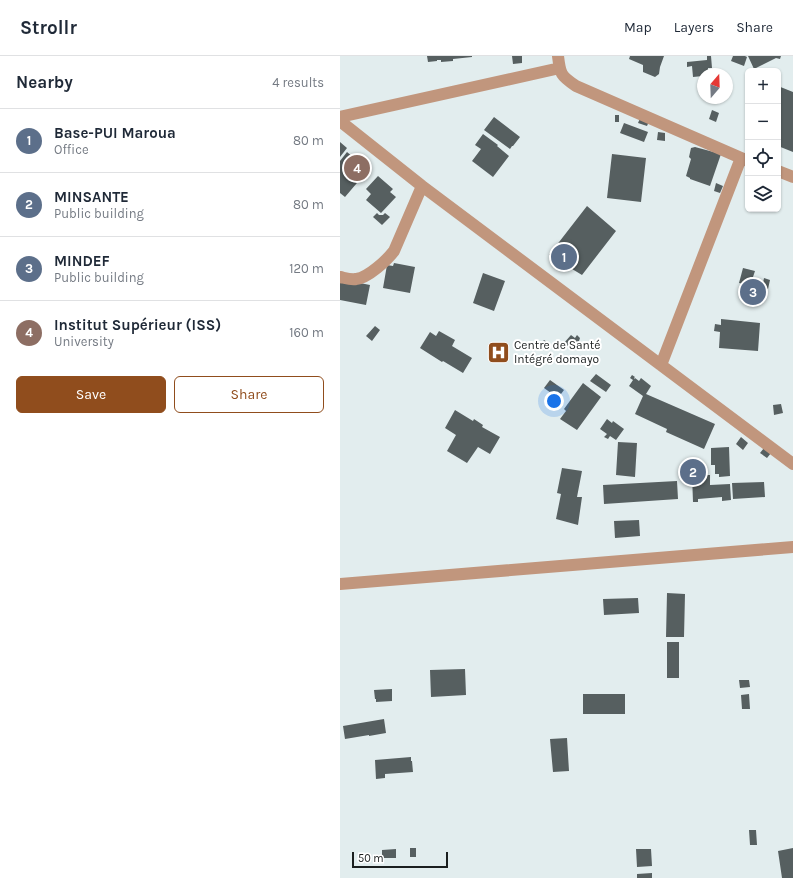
<!DOCTYPE html>
<meta charset="utf-8">
<style>
:root{--surface:#fff;--page:#f6f6f7;--text:#1f2937;--muted:#747a83;--line:#e0e1e3;--accent:#904d1d}
body{margin:0;font-family:Karla,sans-serif;background:var(--page);color:var(--text)}
.controls{position:absolute;right:12px;top:12px;display:grid;overflow:hidden;border-radius:6px;box-shadow:0 1px 3px #0004}
.controls button{width:36px;height:36px;display:grid;place-items:center;padding:0;border:0;border-bottom:1px solid var(--line);background:var(--surface);color:var(--text);font:20px sans-serif}
.compass{position:absolute;left:357px;top:12px;width:36px;height:36px;border-radius:50%;background:var(--surface);box-shadow:0 1px 3px #0004;rotate:19deg}
.scale{position:absolute;left:12px;bottom:10px;width:96px;box-sizing:border-box;padding-left:4px;border:2px solid #1b1f1f;border-top:0;font-size:11px;line-height:14px;white-space:nowrap;color:#1b1f1f;-webkit-text-stroke:3px #fff;paint-order:stroke}
.you{position:absolute;left:214px;top:345px;width:14px;height:14px;margin:-10px;border:3px solid #fff;border-radius:50%;background:#1a73e8;box-shadow:0 0 0 6px #1a73e833}
.badge{display:grid;place-items:center;width:26px;height:26px;border-radius:50%;background:var(--accent);color:#fff;font-size:13px;font-weight:700}
.pin{position:absolute;translate:-50% -50%;border:2px solid #fff;box-shadow:0 1px 4px #0006}
.list{margin:0;padding:0;list-style:none}
h2{display:flex;justify-content:space-between;align-items:center;height:52px;margin:0;padding:0 16px;font-size:17px}
h2 small{font-size:13px;font-weight:400;color:var(--muted)}
.list li{display:grid;grid-template-columns:26px 1fr auto;gap:12px;align-items:center;box-sizing:border-box;height:64px;padding:0 16px;border-top:1px solid var(--line)}
.list b{display:block;font-size:15px;white-space:nowrap}
.list p{margin:0;font-size:13px;white-space:nowrap;color:var(--muted)}
.list em{font-size:13px;font-style:normal;color:var(--muted)}
.actions{display:flex;gap:8px;padding:12px 16px}
.actions a{flex:1;padding:9px 0;border:1px solid var(--accent);border-radius:6px;text-align:center;font-size:14px;color:var(--accent)}
.actions .main{background:var(--accent);color:#fff}
.icon{flex:none;width:22px;height:22px;fill:none;stroke:currentColor;stroke-width:2;stroke-linecap:round;stroke-linejoin:round}
.map{position:relative;flex:none;width:453px;height:822px;overflow:hidden}
header{display:flex;align-items:center;gap:24px;box-sizing:border-box;height:56px;padding:0 20px;background:var(--surface);border-bottom:1px solid var(--line)}
header strong{font-size:19px}
nav{display:flex;gap:22px;margin-inline-start:auto;font-size:14px}
main{display:flex}
aside{flex:1;background:var(--surface)}
.map>svg:first-child{display:block}
.building{fill:#565f60}
.lines{fill:none;stroke-linecap:round;stroke-linejoin:round}
.minor{stroke:#c1967d;stroke-width:12}
.labels{text-anchor:middle;dominant-baseline:central;stroke-width:4;stroke-linejoin:round;paint-order:stroke}
.poi-label{font-size:12px;fill:#1b1f1f;stroke:#fff;text-anchor:start}
</style>
<header>
<strong>Strollr</strong>
<nav><a>Map</a><a>Layers</a><a>Share</a></nav>
</header>
<main>
<aside>
<h2>Nearby<small>4 results</small></h2>
<ul class="list">
<li><span class="badge" style="background:#5c6f8a">1</span><div><b>Base-PUI Maroua</b><p>Office</p></div><em>80 m</em></li>
<li><span class="badge" style="background:#5c6f8a">2</span><div><b>MINSANTE</b><p>Public building</p></div><em>80 m</em></li>
<li><span class="badge" style="background:#5c6f8a">3</span><div><b>MINDEF</b><p>Public building</p></div><em>120 m</em></li>
<li><span class="badge" style="background:#8d6e63">4</span><div><b>Institut Supérieur (ISS)</b><p>University</p></div><em>160 m</em></li>
</ul>
<div class="actions"><a class="main">Save</a><a>Share</a></div>
</aside>
<div class="map">
<svg width="453" height="822" viewBox="0 0 453 822">
<rect width="100%" height="100%" fill="#e2edee"/>
<!-- building -->
<path class="building" d="M87 0H132V1L113 3V5L101 6V4H97V5L88 6Z
M172 0H182V7L173 8Z
M290 0H324L320 11 319 18 315 21 303 16V9L289 3Z
M367 0H371L372 12H368V18H363V20L353 21 352 10 347 11V6L367 4Z
M393 0H405L407 1 404 10 391 5Z
M408 0H441L440 3 436 2 414 13Z
M438 30 453 36V96L438 90Z
M372 54 379 57 376 66 369 63Z
M275 59H279V66H275Z
M301 60 310 63 307 70 298 67Z
M154 61 180 81 173 90H172L170 93 144 74Z
M284 67 308 76 304 86 280 77Z
M318 76 325 77V85L317 84Z
M143 78 158 89 157 90 169 100 153 121 132 105 141 93 135 89Z
M0 86 7 92 0 101Z
M355 91 381 98 370 130 350 123V122L346 120 351 103 349 101 351 92Z
M7 96 28 114 5 141 0 137V105Z
M272 98 306 102 301 146 267 142Z
M38 120 53 133 50 136 56 141 41 157 26 144 31 138 26 133Z
M376 127 383 130 380 137 374 135Z
M247 150 276 175 242 219 209 199Z
M37 157 39 159H43L45 157 50 161 42 169 33 161Z
M54 207 75 211 70 237 43 232 47 209 53 210Z
M403 212 415 215 413 221H410L408 229 399 227Z
M143 217 165 225 154 255 133 247Z
M424 222 430 224 428 233 422 232Z
M0 223 30 229 26 249 0 244Z
M381 263 420 267 418 295 379 292 380 276 374 275 375 268 381 269Z
M35 270 40 274 32 285 26 280Z
M99 275 115 284 112 290 132 302 123 317 103 305 102 306 80 292 90 276 96 280Z
M231 279 235 282 237 279 240 282 239 285 240 286 233 294 224 287Z
M204 284 210 288 207 292 201 288Z
M256 318 271 329 266 336 250 325Z
M292 319 295 321 294 322 295 323V322L299 325 301 322 311 330 306 338 375 368 364 393 326 376 327 373 295 358 303 340 289 330 293 324 290 322Z
M210 324 224 334 218 342 204 332Z
M243 327 261 341 237 374 220 363 226 355 224 353Z
M441 348 443 357 434 359 433 349Z
M115 354 133 365 134 363 143 369 142 371 160 381 150 398 138 391 127 407 107 395 116 379 105 372Z
M267 363 272 367 273 365 284 373 276 384 270 380 268 383 264 381 267 378 260 373Z
M401 381 408 387 403 394 396 388Z
M278 386 297 387 295 421 276 419Z
M389 391 390 420 379 421V418H375V409H371V392Z
M424 392 431 397 427 402 420 397Z
M222 412 242 415 237 441H242L238 469 216 463 221 438 217 437Z
M352 419H370V429L390 428 391 444 382 445V441L358 443V446H353Z
M337 425 338 443 264 448 263 429Z
M424 426 425 441 393 443 392 427Z
M299 464 300 480 275 482 274 465Z
M327 537 345 538 344 581H326Z
M298 542 299 557 264 559 263 543Z
M327 586H339V622H327Z
M125 613 126 639 91 641 90 614Z
M399 624H409L410 631 400 632Z
M52 633V645L36 646V643H35L34 634Z
M243 638H285V658H243Z
M409 638 410 653H402L401 639Z
M44 663 46 677 29 680V679L5 683 3 670Z
M227 682 229 715 213 716 210 683Z
M71 701V705H72L73 716 45 718V722L36 723 35 704Z
M409 774H416L417 789H410Z
M70 792H76V801H70Z
M453 792V822H442L438 795Z
M56 793V802H42V794Z
M296 793H311L312 810 297 811Z
M312 817V822H297V818Z"/>
<g class="lines">
<!-- minor -->
<path class="minor" d="M218 0C220 18 221 20 236 30L408 105
M0 61 220 12
M0 65 82 130 453 408
M438 115 453 121
M0 221C5 222 11 224 16 223 28 222 47 204 54 195L82 130
M321 309 401 102
M0 528 453 491"/>
</g>
<!-- icons -->
<defs>
<symbol id="hospital-square" viewBox="-11 -11 22 22"><rect x="-9" y="-9" width="18" height="18" rx="4" fill="#904d1d" stroke="#fff"/><path d="M-5-5h3v3.5h4V-5h3V5h-3V1.5h-4V5h-3Z" fill="#fff"/></symbol>
</defs>
<g fill-rule="evenodd">
<use href="#hospital-square" x="146" y="284" width="25" height="25"/>
</g>
<g class="labels">
<!-- poi labels -->
<g class="poi-label">
<text x="174" y="289">Centre de Santé<tspan x="174" dy="14">Intégré domayo</tspan></text>
</g>
</g>
</svg>
<div class="controls">
<button>+</button>
<button>−</button>
<button><svg class="icon" aria-label="locate" viewBox="0 0 24 24"><circle cx="12" cy="12" r="6"/><path d="M12 2v4M12 18v4M2 12h4M18 12h4"/></svg></button>
<button><svg class="icon" aria-label="layers" viewBox="0 0 24 24"><path d="M12 4l9 5-9 5-9-5zM3 14l9 5 9-5"/></svg></button>
</div>
<svg class="compass" viewBox="-18 -18 36 36"><path d="M0-13l5 13h-10z" fill="#e53935"/><path d="M0 13l5-13h-10z" fill="#747a83"/></svg>
<div class="scale">50 m</div>
<div class="you"></div>
<div class="pin badge" style="left:224px;top:201px;background:#5c6f8a">1</div>
<div class="pin badge" style="left:353px;top:416px;background:#5c6f8a">2</div>
<div class="pin badge" style="left:413px;top:236px;background:#5c6f8a">3</div>
<div class="pin badge" style="left:17px;top:112px;background:#8d6e63">4</div>
</div>
</main>
